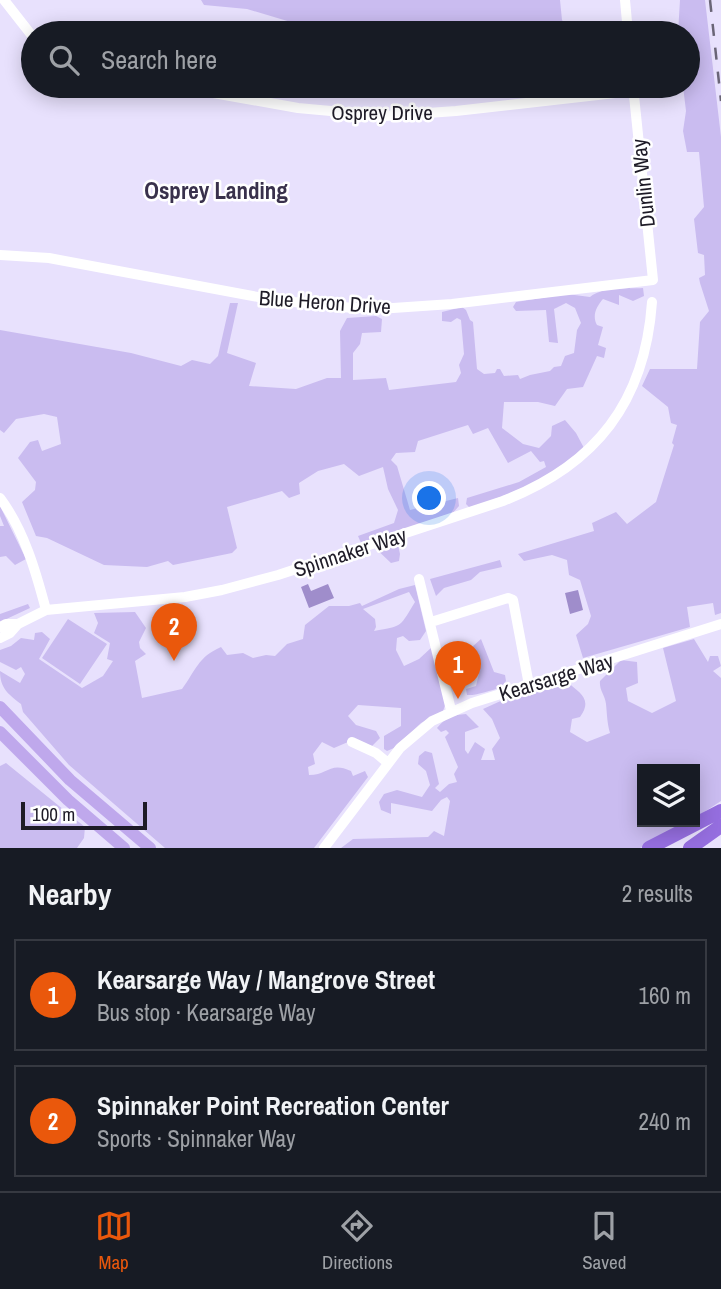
<!DOCTYPE html>
<meta charset="utf-8">
<style>
:root{--surface:#171b24;--page:#20242c;--text:#f1f3f6;--muted:#9ea1a6;--line:#363941;--accent:#ea580c}
body{margin:0;font-family:"Archivo Narrow",sans-serif;background:var(--page);color:var(--text)}
.controls{position:absolute;right:21px;bottom:21px;display:grid;overflow:hidden;border-radius:0px;box-shadow:0 4px 18px #0003}
.controls button{width:63px;height:63px;display:grid;place-items:center;padding:0;border:0;border-bottom:2px solid var(--line);background:var(--surface);color:var(--text);font:35px sans-serif}
.scale{position:absolute;left:21px;bottom:18px;width:126px;box-sizing:border-box;padding-left:7px;border:4px solid #1e1b27;border-top:0;font-size:19px;line-height:24px;white-space:nowrap;color:#1e1b27;-webkit-text-stroke:5px #fff;paint-order:stroke}
.you{position:absolute;left:430px;top:499px;width:24px;height:24px;margin:-18px;border:5px solid #fff;border-radius:50%;background:#1a73e8;box-shadow:0 0 0 10px #1a73e833}
.badge{display:grid;place-items:center;width:46px;height:46px;border-radius:50%;background:var(--accent);color:#fff;font-size:23px;font-weight:700}
.pin{position:absolute;translate:-50% -58px;filter:drop-shadow(0 2px 4px #0008)}
.pin::after{content:'';position:absolute;top:37px;width:24px;height:21px;background:inherit;clip-path:polygon(0 0,100% 0,50% 100%)}
.list{margin:0;padding:0;list-style:none}
h2{display:flex;justify-content:space-between;align-items:center;height:91px;margin:0;padding:0 28px;font-size:30px}
h2 small{font-size:23px;font-weight:400;color:var(--muted)}
.list li{display:grid;grid-template-columns:46px 1fr auto;gap:21px;align-items:center;box-sizing:border-box;height:112px;margin:0 14px 14px;padding:0 14px;border:2px solid var(--line);border-radius:0px}
.list b{display:block;font-size:26px;white-space:nowrap}
.list p{margin:0;font-size:23px;white-space:nowrap;color:var(--muted)}
.list em{font-size:23px;font-style:normal;color:var(--muted)}
.icon{flex:none;width:38px;height:38px;fill:none;stroke:currentColor;stroke-width:2;stroke-linecap:round;stroke-linejoin:round}
.map{position:relative;flex:none;width:721px;height:848px;overflow:hidden}
.search{position:absolute;background:var(--surface);box-shadow:0 4px 18px #0003;left:21px;right:21px;top:21px;height:77px;display:flex;align-items:center;gap:18px;box-sizing:border-box;padding:0 24px;border-radius:38px;color:var(--muted);font-size:26px}
.sheet{height:343px;background:var(--surface)}
nav{display:flex;justify-content:space-around;align-items:center;box-sizing:border-box;height:98px;border-top:2px solid var(--line);background:var(--surface);font-size:19px;color:var(--muted)}
nav a{display:grid;justify-items:center;gap:4px}
nav .on{color:var(--accent)}
.map>svg:first-child{display:block}
.green{fill:#cabcf0;fill-rule:evenodd}
.water{fill:#9f8dcb}
.lines{fill:none;stroke-linecap:round;stroke-linejoin:round}
.minor{stroke:#fff;stroke-width:10}
.major{stroke:#bfa8ec;stroke-width:12}
.highway{stroke:#956edf;stroke-width:14}
.rail{stroke:#6a6577;stroke-width:2.5;stroke-dasharray:12 12;stroke-linecap:butt}
.labels{text-anchor:middle;dominant-baseline:central;stroke-width:5;stroke-linejoin:round;paint-order:stroke}
.street-label{font-size:21px;fill:#1e1b27;stroke:#fff}
.neighbourhood-label{font-size:23px;font-weight:bold;fill:#39314c;stroke:#fff}
</style>
<div class="map">
<svg width="721" height="848" viewBox="0 0 721 848">
<rect width="100%" height="100%" fill="#e8e1fd"/>
<!-- green -->
<path class="green" d="M201 0H560L562 20 571 33H545L531 21 426 29 369 25 314 29 247 9 204 5Z
M680 0H705L721 137V613L715 615 713 603 687 607 690 627 583 658 576 635 588 624 591 616 580 580 569 575 567 560 552 555 524 561 518 554 594 531 592 523 616 512 627 524 656 502 674 445 672 443 677 425 671 423 668 407 642 386 650 369H697L700 322 709 311 700 283 699 278 705 275 704 255 698 253 694 219 704 207 699 152H687L683 131 686 111 683 86H688V33H678Z
M643 288 644 296 633 301 619 295V305L603 299C596 307 592 316 597 325L603 327 598 345 606 348 604 358 597 356 583 387 567 389 555 406 538 402H504L502 428 523 444 539 448 551 436 552 426 565 420 576 433 584 448C554 479 509 494 470 508L466 504 467 498 519 482 546 467 544 461 540 462 531 451 508 463 488 428 473 434 468 425 418 441 415 452 396 453 391 460 397 466 410 510 458 498 459 506 451 515 396 536 400 554 399 561 391 563 371 544 361 543 358 536 394 523 398 510 388 489 383 467 359 476 344 464 318 471 299 483 300 494 289 498 282 491 227 507 237 548 232 553 173 565 168 561 147 567 104 565 47 538 36 536 22 502 35 490 36 482 18 458 30 442 38 440 42 451 61 444 57 417 44 414 16 419 4 433 0 430V330L131 353 181 366 192 360 210 364 218 356 230 303H238L227 353 256 363 249 386 296 389 327 378H341L340 331 347 318 376 316 382 319 381 332 362 333 360 344 353 353V380L386 378 389 390 456 382 461 373 459 365 464 354 461 320 457 318 451 322 442 321V312L462 307 466 310 470 320 473 322 477 369 484 374 495 373 497 369H500L504 376 518 375 520 379 530 375 550 371 554 367 561 366 565 356 574 353 577 330 581 323 575 308 566 303 554 309 558 343 549 342 546 310 516 311 513 307 516 302 567 294 590 297C604 286 626 289 643 288Z
M0 506 26 559 15 565 6 556 0 557V526H4L0 516Z
M500 560 502 567 480 572 471 580 444 588 436 596 430 579Z
M415 585 426 631 420 640 409 641 403 636 397 638 396 650 404 666 419 659 432 647 447 700 443 711 421 723 394 748 387 751 384 749V736L401 726V708L358 705 348 716 356 725 376 731 380 738 370 748 348 742 334 748 322 742 313 754 315 764 308 767 309 775C328 775 330 761 351 771L353 776 365 771 368 777 314 848H165L69 765 23 712 21 704C8 694 0 688 0 671L20 683 25 674 21 667 16 670 0 662V650L11 646 21 638 34 640 35 633 42 632 50 639 39 659 82 688 103 676 113 661 107 659 110 643 94 633 98 623 94 613 135 612 146 628 139 642 140 648 146 654 135 661 142 698 182 689C196 670 198 657 221 647L227 655 243 653 253 658 266 655 275 656 287 644 303 639 305 625 329 606H349L360 603 362 606 399 589ZM409 592 415 602C400 626 404 626 374 631L376 627 375 619 363 609Z
M28 604 30 608 0 622V614Z
M68 619 107 644 80 684 42 658Z
M481 639 494 672 505 675 506 681 500 688C491 690 476 696 467 695L466 689 476 686 481 665 472 647Z
M694 639 708 662 710 656H718L721 666 713 671 721 678V801L695 818V769H642V822H689L666 837 640 848H341L353 839 428 837 434 831 444 836 450 801 447 797 441 800 432 811 391 803V814L381 810 379 802 384 794 397 790 422 797 430 785 426 771 418 764 419 756 425 751 432 753 439 784 435 788 440 792 449 784 457 782 454 774 458 767 445 737 449 733 446 730 441 732 437 728C446 717 453 715 466 714L479 727 465 732V750L468 754 475 742 485 749 481 760H495L492 749 500 738 492 719 483 709 518 693 566 681C580 693 593 699 580 717L572 719 570 732 587 742 610 733C607 723 607 713 606 704 605 695 599 690 600 681L621 660 637 662 638 683 626 688 628 701 652 713 676 701 663 648Z
M6 763 85 827 84 838 77 848H0V766Z"/>
<!-- water -->
<path class="water" d="M308 584 311 591 328 584 334 598 309 608 301 587Z
M578 590 583 610 570 614 565 593Z"/>
<g class="lines">
<!-- minor -->
<path class="minor" d="M4 0 33 37
M625 0 628 33
M174 86 298 108 385 116 456 111 633 91
M0 255 49 258 274 300 353 308H393L452 304 653 280 633 86
M0 498C24 530 36 572 46 610
M419 579 451 710
M431 622 508 598 513 600 529 685
M0 627 6 624H18
M0 638 10 633 18 624 46 610 185 597 222 590 278 575 503 501C596 465 645 402 652 302
M352 742 376 753 388 763
M324 848 400 748 432 721 472 703 721 624"/>
<!-- major -->
<path class="major" d="M0 707 70 780 150 848
M0 732 68 800 124 848"/>
<!-- highway -->
<path class="highway" d="M649 848 721 811
M690 848 721 826"/>
<!-- rail -->
<path class="rail" d="M710 0 721 101"/>
</g>
<g class="labels">
<!-- street labels -->
<g class="street-label">
<text x="382" y="112">Osprey Drive</text>
<text transform="translate(643 183) rotate(-96)">Dunlin Way</text>
<text transform="translate(325 302) rotate(4)">Blue Heron Drive</text>
<text transform="translate(350 552) rotate(-18)">Spinnaker Way</text>
<text transform="translate(556 677) rotate(-17)">Kearsarge Way</text>
</g>
<!-- neighbourhood labels -->
<g class="neighbourhood-label">
<text x="216" y="190">Osprey Landing</text>
</g>
</g>
</svg>
<div class="controls">
<button><svg class="icon" aria-label="layers" viewBox="0 0 24 24"><path d="M12 4l9 5-9 5-9-5zM3 14l9 5 9-5"/></svg></button>
</div>
<div class="scale">100 m</div>
<div class="you"></div>
<div class="pin badge" style="left:458px;top:699px">1</div>
<div class="pin badge" style="left:174px;top:661px">2</div>
<div class="search"><svg class="icon" aria-label="search" viewBox="0 0 24 24"><circle cx="10" cy="10" r="6"/><path d="M15 15l6 6"/></svg>Search here</div>
</div>
<section class="sheet">
<h2>Nearby<small>2 results</small></h2>
<ul class="list">
<li><span class="badge">1</span><div><b>Kearsarge Way / Mangrove Street</b><p>Bus stop · Kearsarge Way</p></div><em>160 m</em></li>
<li><span class="badge">2</span><div><b>Spinnaker Point Recreation Center</b><p>Sports · Spinnaker Way</p></div><em>240 m</em></li>
</ul>
</section>
<nav>
<a class="on"><svg class="icon" aria-label="map" viewBox="0 0 24 24"><path d="M3 6l6-2 6 2 6-2v14l-6 2-6-2-6 2zM9 4v14M15 6v14"/></svg>Map</a>
<a><svg class="icon" aria-label="directions" viewBox="0 0 24 24"><path d="M12 3l9 9-9 9-9-9zM9 14v-3h6M13 9l2 2-2 2"/></svg>Directions</a>
<a><svg class="icon" aria-label="saved" viewBox="0 0 24 24"><path d="M7 4h10v16l-5-4-5 4z"/></svg>Saved</a>
</nav>
